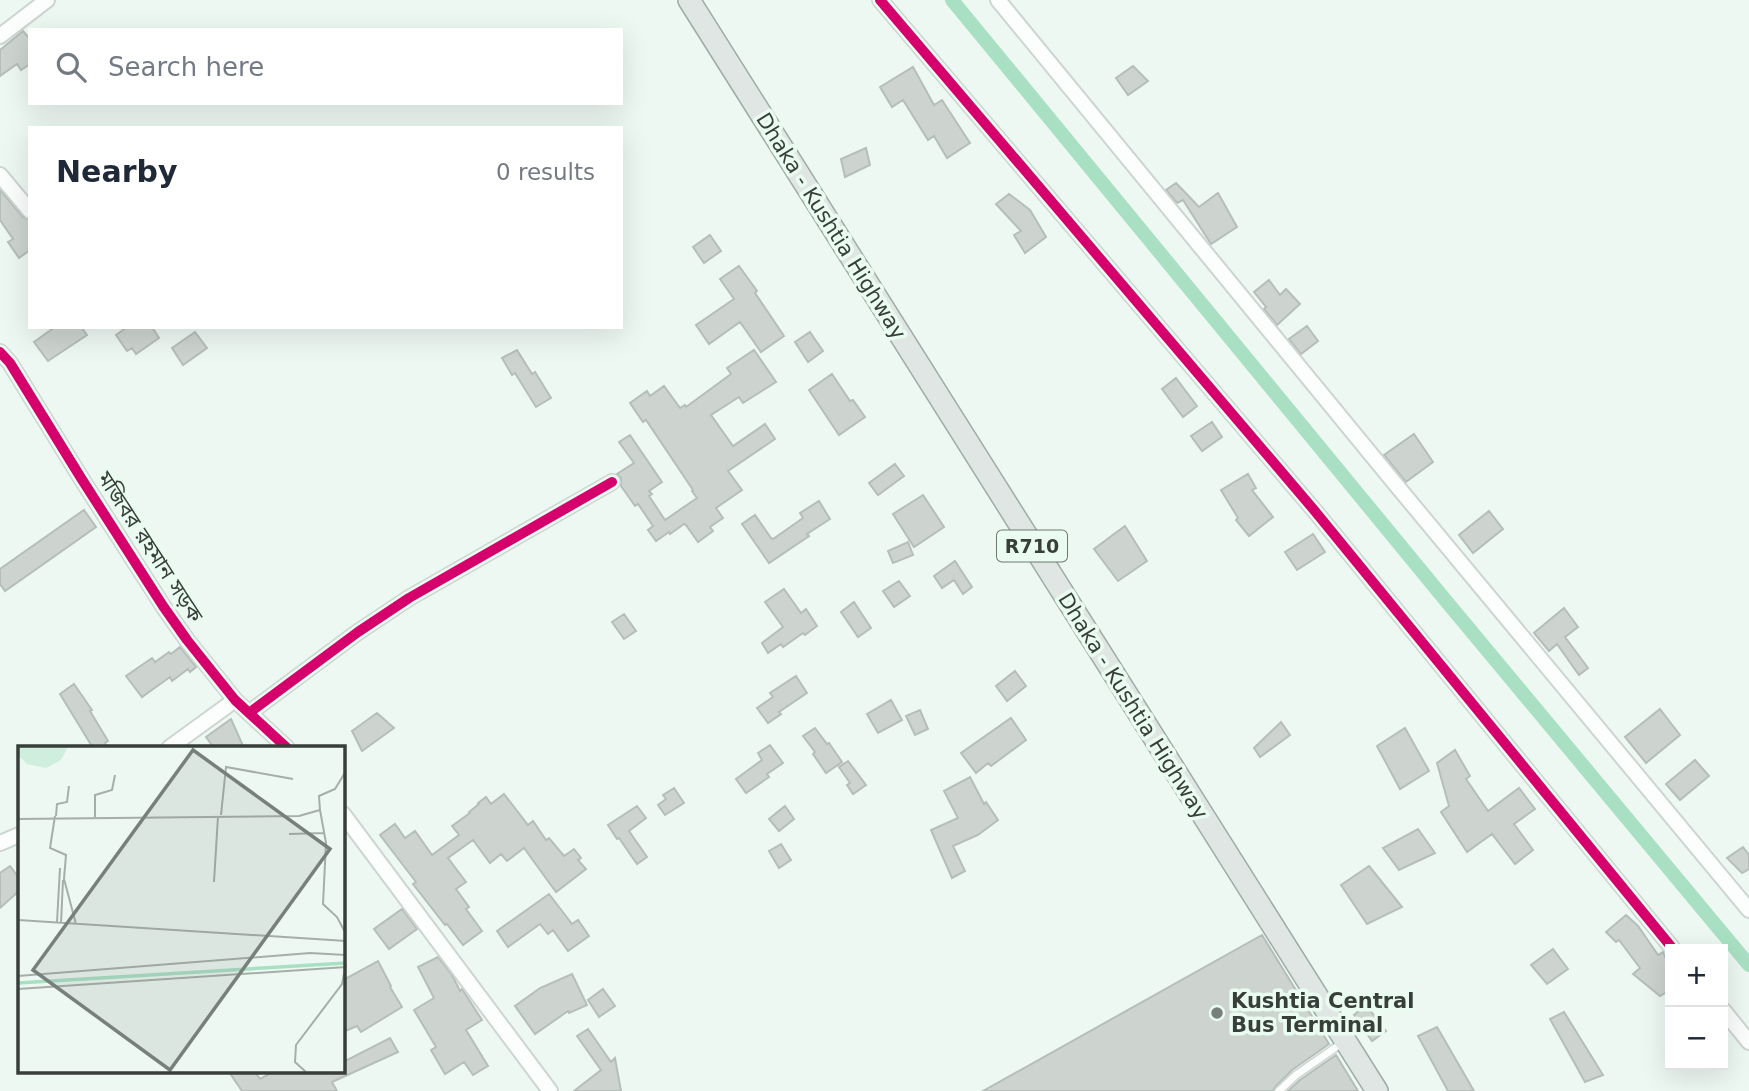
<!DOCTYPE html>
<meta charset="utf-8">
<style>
:root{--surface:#fff;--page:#f6f6f7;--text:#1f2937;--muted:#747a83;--line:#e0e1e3}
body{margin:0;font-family:"DejaVu Sans","Noto Sans Bengali",sans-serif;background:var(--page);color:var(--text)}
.controls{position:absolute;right:21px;bottom:21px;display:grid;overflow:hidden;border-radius:0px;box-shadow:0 7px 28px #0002}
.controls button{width:63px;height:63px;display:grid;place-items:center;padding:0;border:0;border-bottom:2px solid var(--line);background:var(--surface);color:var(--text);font:35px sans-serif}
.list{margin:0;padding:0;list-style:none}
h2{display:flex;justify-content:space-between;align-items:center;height:91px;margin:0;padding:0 28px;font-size:30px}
h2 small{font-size:23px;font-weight:400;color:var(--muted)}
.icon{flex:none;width:38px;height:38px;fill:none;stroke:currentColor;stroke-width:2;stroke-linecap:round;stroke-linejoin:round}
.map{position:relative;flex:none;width:1749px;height:1091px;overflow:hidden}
.search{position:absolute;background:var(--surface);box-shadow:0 7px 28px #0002;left:28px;top:28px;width:595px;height:77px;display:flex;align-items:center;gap:18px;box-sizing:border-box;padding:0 24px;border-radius:0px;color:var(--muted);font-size:26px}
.panel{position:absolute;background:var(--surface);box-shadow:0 7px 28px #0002;left:28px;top:126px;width:595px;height:203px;border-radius:0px}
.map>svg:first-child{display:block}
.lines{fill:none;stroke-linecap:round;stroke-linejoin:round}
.canal{stroke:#a9e0c3;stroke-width:14}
.building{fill:#cdd4d0;stroke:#b6beba;stroke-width:2}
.service-casing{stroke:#cdd5d1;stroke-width:10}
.minor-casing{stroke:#cdd5d1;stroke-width:18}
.primary-casing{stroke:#9dada5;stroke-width:24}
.service{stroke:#fcfefd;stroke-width:7}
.minor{stroke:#fcfefd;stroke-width:14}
.primary{stroke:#dfe6e3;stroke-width:21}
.cycleway-casing{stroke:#eafcf2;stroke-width:15}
.cycleway{stroke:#d6006c;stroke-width:10}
.poi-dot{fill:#78807b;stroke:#eafcf2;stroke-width:2.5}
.labels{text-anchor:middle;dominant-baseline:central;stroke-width:7;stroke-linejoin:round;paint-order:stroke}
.shield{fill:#eafcf2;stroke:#6d7872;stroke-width:2}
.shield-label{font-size:19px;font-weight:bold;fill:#383f3b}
.street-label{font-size:21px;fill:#383f3b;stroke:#eafcf2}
.poi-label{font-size:21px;font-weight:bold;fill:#383f3b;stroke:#eafcf2;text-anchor:start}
.inset-river{fill:none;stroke:#a9e0c3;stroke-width:3.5}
.inset-road{fill:none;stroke:#a5aea9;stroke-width:2}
.view{fill:#78807b;fill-opacity:0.15;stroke:#78807b;stroke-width:3.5}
.inset-edge{fill:none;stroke:#383f3b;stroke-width:3.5}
</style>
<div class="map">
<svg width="1749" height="1091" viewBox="0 0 1749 1091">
<rect width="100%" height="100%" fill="#eef8f3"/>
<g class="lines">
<!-- canal -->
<path class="canal" d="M952 0 1442 596 1749 965"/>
</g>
<!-- building -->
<path class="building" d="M23 31 30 39V64L21 70 17 64 0 76V50Z
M1133 66 1148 81 1128 95 1116 78Z
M913 67 934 105 942 100 970 143 947 158 934 136 928 140 903 100 892 107 880 87Z
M866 148 870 165 845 177 841 159Z
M1176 183 1199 207 1218 193 1237 227 1211 244 1183 200 1177 203 1166 190Z
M0 190 23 217 30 220V250L19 258 8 242 13 239 0 220Z
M1009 194 1030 210 1046 237 1025 253 1014 235 1021 231 996 204Z
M710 235 721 251 704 263 693 247Z
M739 266 757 291 755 293 784 336 761 352 740 322 709 344 696 325 734 299 720 279Z
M1269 280 1280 295 1286 289 1300 304 1277 325 1264 309 1266 307 1254 292Z
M1307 326 1318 341 1301 354 1289 339Z
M55 327H81L87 335 48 361 34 342Z
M127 327H152L159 338 136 354 132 348 127 351 116 335Z
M195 332 207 348 183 365 172 348Z
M810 332 823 351 808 362 795 342Z
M517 350 532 374 535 372 551 398 536 407 515 373 512 375 502 358Z
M754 350 776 382 743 403 739 397 711 415 733 446 765 424 775 439 728 471 742 490 716 508 723 518 710 527 713 531 698 542 686 525 684 524 670 534 669 532 656 541 648 530 653 526 638 504 635 506 621 486V478L617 474 634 463 619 442 630 435 662 482 649 491 652 494 649 496 665 520 697 498 692 491 693 490 646 420 643 422 630 403 647 391 650 396 664 386 680 408 685 405 686 407 731 374 727 368Z
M832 374 850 401 853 400 865 417 839 435 809 390Z
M1176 378 1197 406 1183 417 1162 389Z
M1212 422 1222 437 1202 451 1191 436Z
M1414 434 1433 462 1406 482 1384 455Z
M895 464 904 476 878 495 869 483Z
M1248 474 1256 488 1252 490 1273 517 1249 536 1236 520 1238 518 1221 490Z
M923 495 944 527 914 547 893 514Z
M819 501 830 519 807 534 809 536 769 563 742 524 755 515 771 538 773 539 803 518 800 513Z
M84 510 96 527 5 591 0 584V569Z
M1489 511 1503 529 1473 553 1459 535Z
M1125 526 1147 561 1118 581 1094 549Z
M1313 534 1325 552 1297 570 1285 552Z
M908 542 913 555 893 563 888 551Z
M955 561 972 587 963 594 954 580 942 588 934 576Z
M899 581 910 596 894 607 883 591Z
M784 589 801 613 806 609 817 626 805 635 803 633 783 647 781 644 768 653 762 643 783 627 765 602Z
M854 602 871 628 858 637 841 612Z
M1564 608 1578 627 1565 637 1588 668 1579 675 1557 644 1549 651 1534 633Z
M624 614 636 631 624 639 612 622Z
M180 647 196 667 190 672 188 669 172 681 170 677 142 697 126 676 152 658 155 662 169 652 171 654Z
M1015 671 1026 686 1007 701 996 686Z
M796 676 807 693 779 712 781 714 768 723 757 708 773 697 770 693Z
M74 684 92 710 90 711 108 741 105 743 108 748H93L60 694Z
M891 700 902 720 878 733 867 714Z
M1660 709 1680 735 1646 763 1625 737Z
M920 710 928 729 915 735 906 716Z
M377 713 394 728 362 751 352 731Z
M1011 718 1026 740 991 766 988 763 976 773 961 753Z
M231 719 244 748H214L206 737Z
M1281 722 1290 735 1260 757 1254 748Z
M815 728 827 744 829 743 842 762 826 773 813 754 815 752 803 736Z
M1405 728 1429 771 1400 789 1377 746Z
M770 745 783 763 767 774 769 777 746 793 736 779 762 760 758 753Z
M1455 750 1470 776 1466 779 1488 811 1519 788 1535 809 1514 824 1533 850 1515 864 1492 834 1467 852 1441 812 1449 806 1437 763Z
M1695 760 1709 776 1680 800 1666 784Z
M848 761 866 785 853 794 847 785 850 783 839 767Z
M970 777 984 804 986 802 998 820 978 835 953 846 965 871 952 878 931 830 958 818 944 791Z
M674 788 684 803 665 815 658 805 666 799 663 795Z
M504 794 528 825 533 821 546 840 549 838 564 856 574 849 581 858 578 860 586 869 556 892 524 848 507 861 501 854 490 863 473 840 448 858 466 882 456 889 469 907 466 909 482 931 463 945 447 924 445 925 413 884 416 882 380 835 395 824 405 838 415 831 432 855 459 835 452 826 470 813 469 812 479 804 478 803 486 797 491 804Z
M637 806 646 818 629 831 647 857 637 864 619 838 617 839 608 825Z
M785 806 794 819 779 831 769 819Z
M1418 829 1435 853 1399 870 1383 848Z
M781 844 791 860 779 868 769 851Z
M1743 847 1749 855V869L1742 873 1727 858Z
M10 866 19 878V891L0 908V873Z
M1369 866 1402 907 1367 924 1341 885Z
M549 894 572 924 578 920 589 936 568 951 553 930 548 934 540 924 508 947 497 931Z
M402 909 417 929 389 949 374 929Z
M1626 915 1638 926 1658 955 1663 952 1670 969V990L1660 996 1633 974 1640 968 1619 940 1616 942 1606 932Z
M1262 935 1329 1044 1292 1070 1275 1087 1273 1091H983Z
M1553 949 1568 969 1547 984 1531 965Z
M438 957 452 975 460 991 462 989 482 1020 466 1030 488 1066 473 1075 464 1062 445 1074 431 1050 436 1047 414 1010 434 998 418 967Z
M378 961 391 986 390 987 402 1007 361 1032 357 1026 343 1032V980Z
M572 974 587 1005 569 1013 568 1011 535 1034 515 1006 540 988Z
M603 989 615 1006 599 1017 588 1000Z
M1366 1005 1386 1031 1372 1041 1354 1015Z
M1564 1012 1603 1075 1585 1082 1550 1019Z
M1437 1027 1474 1091H1448L1418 1036Z
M588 1029 611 1062 615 1058 621 1091H574L601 1070 577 1036Z
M390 1038 398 1052 332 1082 337 1091H242L229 1072H255L260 1079 273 1072H343V1062Z
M1336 1055 1358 1091H1288L1300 1080Z"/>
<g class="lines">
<defs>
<path id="service" d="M1279 1091 1296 1075 1342 1043"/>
<path id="minor" d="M880 0 1314 510 1673 949
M998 0 1397 486 1749 910
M0 36 47 0
M0 175 30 211
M0 352 10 363 81 478 163 606 187 640 235 700 287 748
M249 713 358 632 409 598 612 482
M169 748 235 700
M343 814 550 1091
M0 843 19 835
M1723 1010 1749 1042"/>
<path id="primary" d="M689 0 1377 1091"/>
</defs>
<!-- service casing -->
<use href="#service" class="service-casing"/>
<!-- minor casing -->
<use href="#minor" class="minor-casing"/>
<!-- primary casing -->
<use href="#primary" class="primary-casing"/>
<!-- service -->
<use href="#service" class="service"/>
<!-- minor -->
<use href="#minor" class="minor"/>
<!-- primary -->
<use href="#primary" class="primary"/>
<defs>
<path id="cycleway" d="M880 0 1314 510 1673 949
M0 352 10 363 81 478 163 606 187 640 235 700 287 748
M249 713 358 632 409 598 612 482"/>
</defs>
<!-- cycleway casing -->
<use href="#cycleway" class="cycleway-casing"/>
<!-- cycleway -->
<use href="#cycleway" class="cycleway"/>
</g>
<!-- markers -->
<circle class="poi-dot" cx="1217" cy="1013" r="7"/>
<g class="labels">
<!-- shield labels -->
<rect class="shield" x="997" y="530.5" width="70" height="31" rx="5"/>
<g class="shield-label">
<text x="1032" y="546">R710</text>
</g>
<!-- street labels -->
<g class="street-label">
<text transform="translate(831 226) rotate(58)">Dhaka - Kushtia Highway</text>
<text transform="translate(150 547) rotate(57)">মজিবর রহমান সড়ক</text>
<text transform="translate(1133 706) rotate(58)">Dhaka - Kushtia Highway</text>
</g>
<!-- poi labels -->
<g class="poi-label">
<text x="1231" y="1001">Kushtia Central<tspan x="1231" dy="24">Bus Terminal</tspan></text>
</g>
</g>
<!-- overview -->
<g transform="translate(18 746)">
<rect width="327" height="327" fill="#eef8f3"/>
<path d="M0 1H50L43 14 28 22 9 18 0 9Z" fill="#d0eede"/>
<path class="inset-river" d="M0 237 328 217"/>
<path class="inset-road" d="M302 64 308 97 305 158 319 171 328 188M203 69 208 21 275 33M37 70 32 102 48 109 46 133 58 178M38 70 39 58 49 56 51 40M77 71V49L94 44 97 29M0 73 281 70 302 64 301 50 317 43 328 25M271 88 307 87M196 136 200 70M0 174 328 195M39 176 42 122M43 177 45 134M0 230 292 207 328 209M0 243 328 221M288 326 277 316 278 299 324 238 328 218"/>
<path class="view" d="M175 4 312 103 152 324 15 224Z"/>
<rect width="327" height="327" class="inset-edge"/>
</g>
</svg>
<div class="controls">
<button>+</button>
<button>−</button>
</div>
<div class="search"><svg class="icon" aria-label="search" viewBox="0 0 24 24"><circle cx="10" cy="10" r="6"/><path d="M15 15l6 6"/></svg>Search here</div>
<section class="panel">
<h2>Nearby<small>0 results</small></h2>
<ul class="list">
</ul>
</section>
</div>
